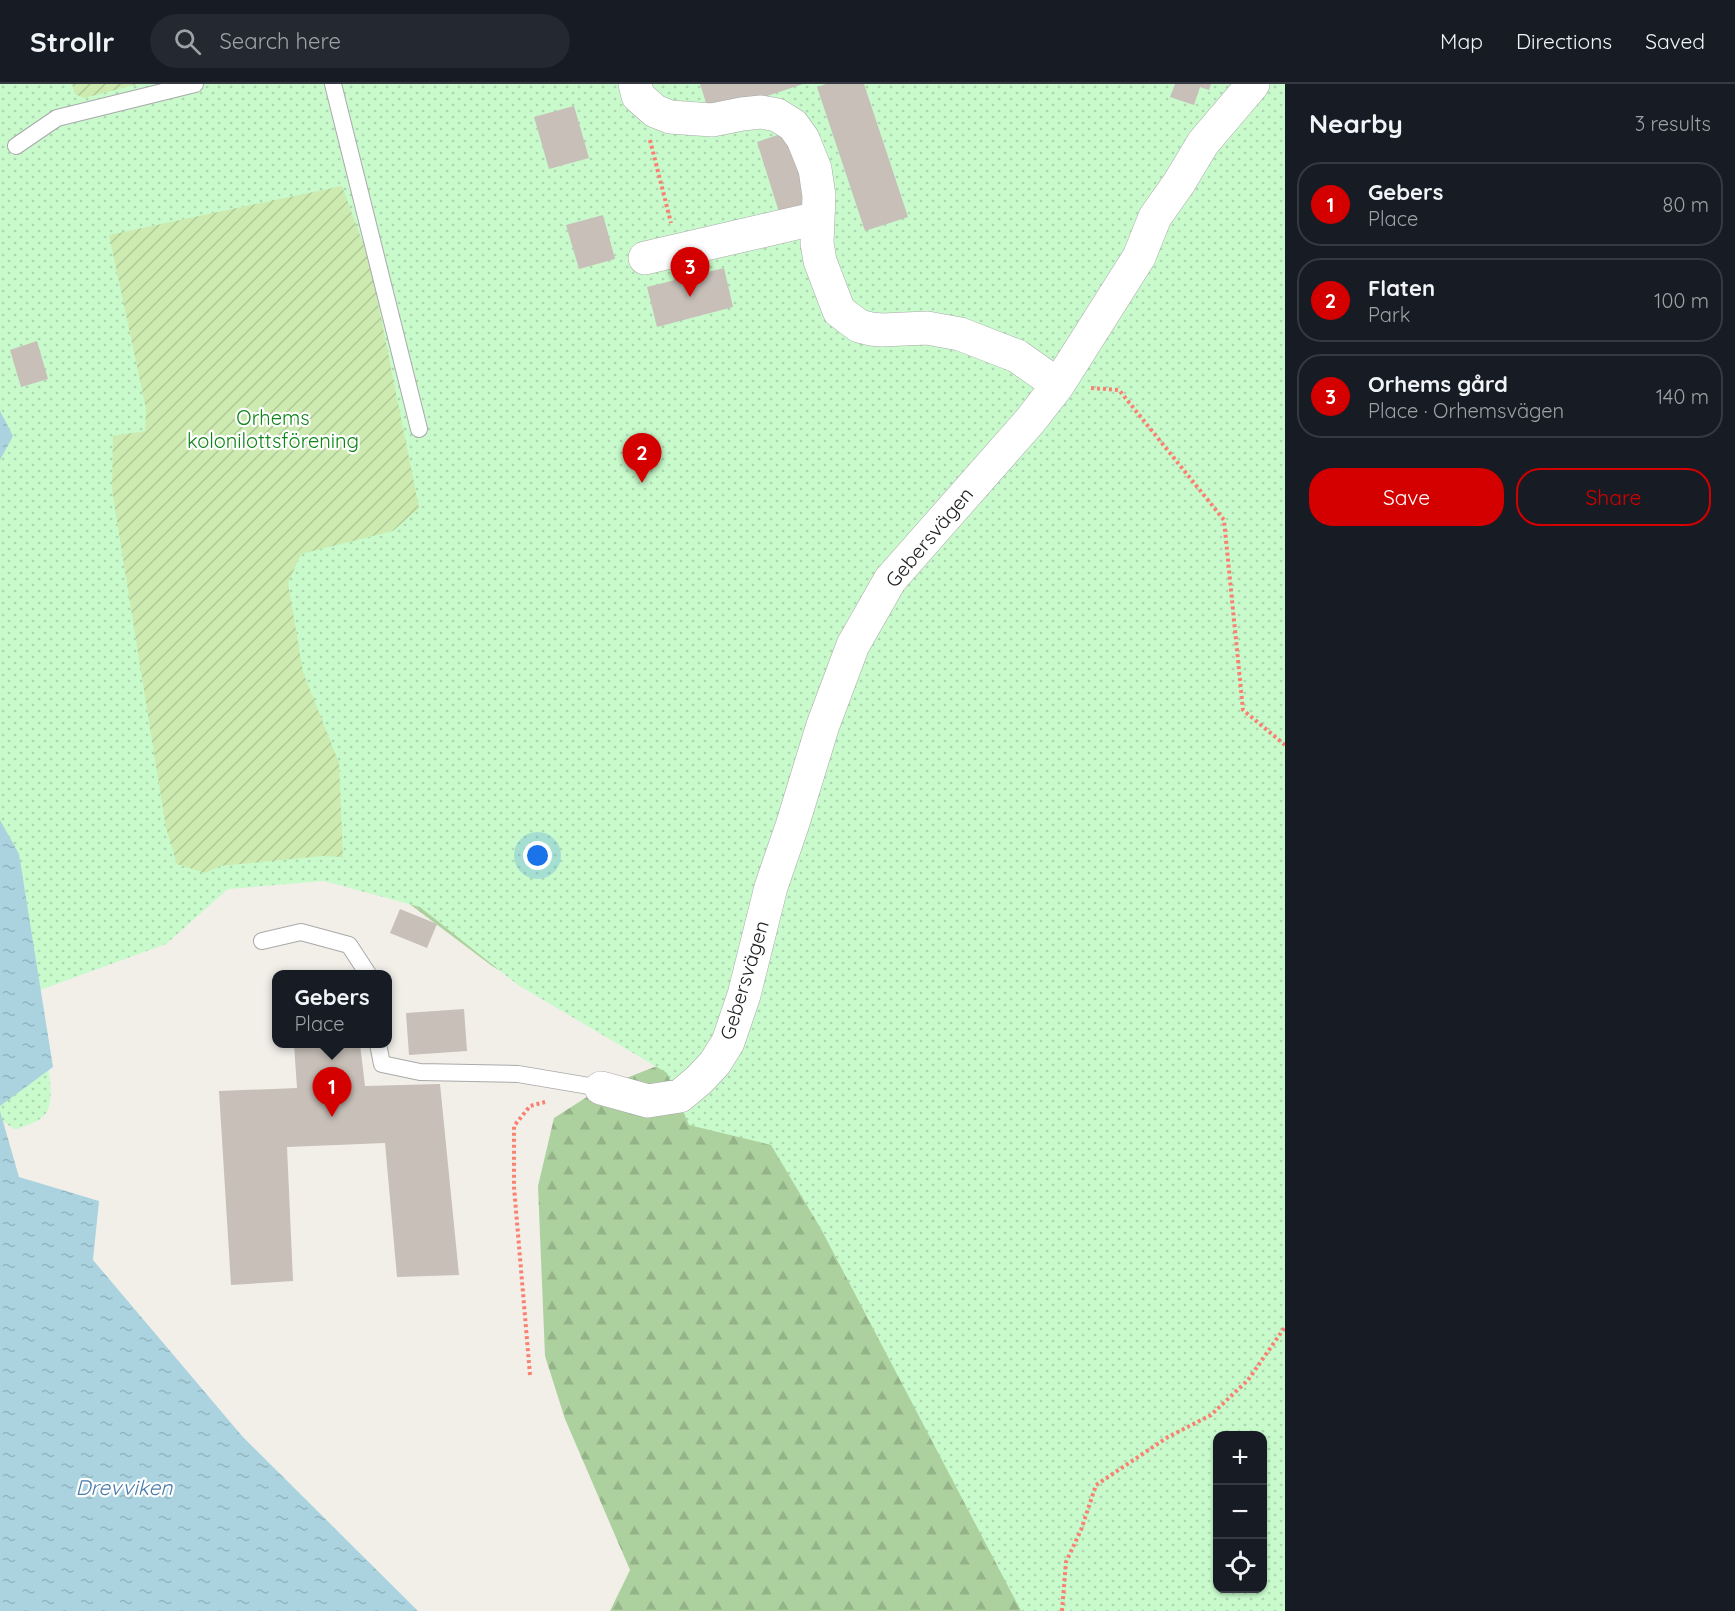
<!DOCTYPE html>
<meta charset="utf-8">
<style>
:root{--surface:#171b24;--page:#242831;--text:#f1f3f6;--muted:#9ea1a6;--line:#363941;--accent:#d40000}
body{margin:0;font-family:Quicksand,sans-serif;background:var(--page);color:var(--text)}
.controls{position:absolute;right:18px;bottom:18px;display:grid;overflow:hidden;border-radius:12px;box-shadow:0 2px 4px #0004}
.controls button{width:54px;height:54px;display:grid;place-items:center;padding:0;border:0;border-bottom:2px solid var(--line);background:var(--surface);color:var(--text);font:30px sans-serif}
.you{position:absolute;left:538px;top:772px;width:21px;height:21px;margin:-15px;border:4px solid #fff;border-radius:50%;background:#1a73e8;box-shadow:0 0 0 9px #1a73e833}
.badge{display:grid;place-items:center;width:39px;height:39px;border-radius:50%;background:var(--accent);color:#fff;font-size:20px;font-weight:700}
.pin{position:absolute;translate:-50% -50px;filter:drop-shadow(0 2px 3px #0008)}
.pin::after{content:'';position:absolute;top:32px;width:21px;height:18px;background:inherit;clip-path:polygon(0 0,100% 0,50% 100%)}
.popup{position:absolute;left:272px;top:886px;width:120px;height:78px;box-sizing:border-box;display:grid;place-content:center;border-radius:12px;background:var(--surface);filter:drop-shadow(0 2px 4px #0005);font-size:20px;white-space:nowrap;color:var(--muted)}
.popup b{font-size:22px;color:var(--text)}
.popup::after{content:'';position:absolute;left:50%;top:100%;margin-left:-12px;border:12px solid transparent;border-top-color:var(--surface)}
.list{margin:0;padding:0;list-style:none}
h2{display:flex;justify-content:space-between;align-items:center;height:78px;margin:0;padding:0 24px;font-size:26px}
h2 small{font-size:20px;font-weight:400;color:var(--muted)}
.list li{display:grid;grid-template-columns:39px 1fr auto;gap:18px;align-items:center;box-sizing:border-box;height:84px;margin:0 12px 12px;padding:0 12px;border:2px solid var(--line);border-radius:24px}
.list b{display:block;font-size:22px;white-space:nowrap}
.list p{margin:0;font-size:20px;white-space:nowrap;color:var(--muted)}
.list em{font-size:20px;font-style:normal;color:var(--muted)}
.actions{display:flex;gap:12px;padding:18px 24px}
.actions a{flex:1;padding:14px 0;border:2px solid var(--accent);border-radius:24px;text-align:center;font-size:21px;color:var(--accent)}
.actions .main{background:var(--accent);color:#fff}
.icon{flex:none;width:33px;height:33px;fill:none;stroke:currentColor;stroke-width:2;stroke-linecap:round;stroke-linejoin:round}
.map{position:relative;flex:none;width:1285px;height:1527px;overflow:hidden}
header{display:flex;align-items:center;gap:36px;box-sizing:border-box;height:84px;padding:0 30px;background:var(--surface);border-bottom:2px solid var(--line)}
header strong{font-size:28px}
nav{display:flex;gap:33px;margin-inline-start:auto;font-size:21px}
.search{width:420px;height:54px;background:var(--page);display:flex;align-items:center;gap:15px;box-sizing:border-box;padding:0 21px;border-radius:33px;color:var(--muted);font-size:22px}
main{display:flex}
aside{flex:1;background:var(--surface)}
.map>svg:first-child{display:block}
.forest{fill:url(#forest-firs);fill-rule:evenodd}
.park{fill:url(#park-dots);fill-rule:evenodd}
.garden{fill:url(#garden-furrows)}
.water{fill:url(#water-ripples)}
.building{fill:#c7bfb8}
.lines{fill:none;stroke-linecap:round;stroke-linejoin:round}
.service-casing{stroke:#a9a9a9;stroke-width:18}
.minor-casing{stroke:#a9a9a9;stroke-width:34}
.path{stroke:#fa8072;stroke-width:4;stroke-dasharray:3 3;stroke-linecap:butt}
.service{stroke:#fff;stroke-width:16}
.minor{stroke:#fff;stroke-width:33}
.labels{text-anchor:middle;dominant-baseline:central;stroke-width:4.5;stroke-linejoin:round;paint-order:stroke}
.park-label{font-size:20px;fill:#0c8416;stroke:#fff}
.street-label{font-size:20px;fill:#222;stroke:#fff}
.water-label{font-size:21px;font-style:italic;fill:#4a7aab;stroke:#fff}
</style>
<header>
<strong>Strollr</strong>
<div class="search"><svg class="icon" aria-label="search" viewBox="0 0 24 24"><circle cx="10" cy="10" r="6"/><path d="M15 15l6 6"/></svg>Search here</div>
<nav><a>Map</a><a>Directions</a><a>Saved</a></nav>
</header>
<main>
<div class="map">
<svg width="1285" height="1527" viewBox="0 0 1285 1527">
<defs>
<pattern id="forest-firs" width="22" height="20" patternUnits="userSpaceOnUse" patternTransform="scale(1.5)"><rect width="22" height="20" fill="#add19e"/><path d="M5 1l3.5 6h-7zM16 11l3.5 6h-7z" fill="#95b388"/></pattern>
<pattern id="park-dots" width="8" height="8" patternUnits="userSpaceOnUse" patternTransform="scale(1.5)"><rect width="8" height="8" fill="#c8facc"/><path d="M2 2h.1M6 6h.1" fill="none" stroke="#acd6af" stroke-width="1.8" stroke-linecap="round"/></pattern>
<pattern id="garden-furrows" width="10" height="10" patternUnits="userSpaceOnUse" patternTransform="scale(1.5)"><rect width="10" height="10" fill="#cdebb0"/><path d="M-1 1l2-2M0 10L10 0M9 11l2-2" fill="none" stroke="#b0c997"/></pattern>
<pattern id="water-ripples" width="26" height="14" patternUnits="userSpaceOnUse" patternTransform="scale(1.5)"><rect width="26" height="14" fill="#aad3df"/><path d="M2 4q2-2 4 0t4 0M15 11q2-2 4 0t4 0" fill="none" stroke="#92b5bf"/></pattern>
</defs>
<rect width="100%" height="100%" fill="#f2efe9"/>
<!-- forest -->
<path class="forest" d="M1285 0V1527H610L630 1486 565 1335 545 1272 538 1102 554 1034 601 1004 662 980 492 882 351 776ZM1218 1352H1262V1504H1218Z"/>
<!-- park -->
<path class="park" d="M0 0H1285V1527H1021L821 1145 771 1061 689 1041 667 989 518 901 420 823 324 797 228 805 166 860 29 910C36 936 61 1007 46 1029 40 1038 27 1041 17 1045H14L0 1035ZM1218 1352H1262V1504H1218Z"/>
<!-- garden -->
<path class="garden" d="M72 0H138L84 14 75 10Z
M342 102 370 179 419 424 393 447 301 470 288 499 303 588 339 679 343 773 323 772 220 782 205 789 177 780 166 744 112 406 113 352 145 347 146 325 109 151Z"/>
<!-- water -->
<path class="water" d="M0 327 13 352 0 376Z
M0 736 19 770 53 983 0 1022Z
M0 1027 19 1093 99 1117 93 1176 242 1352 418 1527H0Z"/>
<!-- building -->
<path class="building" d="M700 0H803L710 31Z
M826 0H864L908 133 865 147 817 3Z
M1175 0H1211L1209 6 1200 3 1194 21 1170 13Z
M574 22 589 74 549 85 534 33Z
M787 48 810 119 779 128 757 58Z
M603 131 615 175 579 185 566 141Z
M724 184 733 223 657 243 647 203Z
M37 257 48 295 21 303 10 266Z
M400 825 437 840 427 864 390 849Z
M464 925 467 967 409 971 406 929Z
M294 960H360L365 1002 440 1000 459 1191 397 1193 385 1059 287 1063 293 1197 231 1201 219 1007 297 1004Z"/>
<g class="lines">
<defs>
<path id="service" d="M333 0 419 345
M16 62 57 34 195 0
M262 857 301 848 349 861 368 890
M378 960 382 980 420 988 518 990 601 1004"/>
<path id="minor" d="M635 0 638 12 655 27 670 33 712 36 742 30 761 28 777 31 793 41 803 55 815 85 819 112 817 159 820 177 839 227 859 242 871 245 882 246 927 244 960 250 1017 272 1058 301
M645 174 818 134
M601 1004 648 1017 680 1012 699 996 715 979 728 958 744 911 771 803 792 742 823 641 853 561 890 496 1030 337 1058 301 1139 173 1155 133 1179 99 1203 59 1253 0"/>
</defs>
<!-- service casing -->
<use href="#service" class="service-casing"/>
<!-- minor casing -->
<use href="#minor" class="minor-casing"/>
<!-- path -->
<path class="path" d="M650 56 671 139
M1091 304 1119 306 1224 436 1243 626 1285 661
M530 1291 514 1103V1042L530 1022 545 1018
M1062 1527 1066 1478 1081 1446 1096 1401 1168 1353 1211 1331 1248 1296 1285 1243"/>
<!-- service -->
<use href="#service" class="service"/>
<!-- minor -->
<use href="#minor" class="minor"/>
</g>
<g class="labels">
<!-- park labels -->
<g class="park-label">
<text x="273" y="333">Orhems<tspan x="273" dy="23">kolonilottsförening</tspan></text>
</g>
<!-- street labels -->
<g class="street-label">
<text transform="translate(929 453) rotate(-50)">Gebersvägen</text>
<text transform="translate(744 896) rotate(-73)">Gebersvägen</text>
</g>
<!-- water labels -->
<g class="water-label">
<text x="124" y="1403">Drevviken</text>
</g>
</g>
</svg>
<div class="controls">
<button>+</button>
<button>−</button>
<button><svg class="icon" aria-label="locate" viewBox="0 0 24 24"><circle cx="12" cy="12" r="6"/><path d="M12 2v4M12 18v4M2 12h4M18 12h4"/></svg></button>
</div>
<div class="you"></div>
<div class="pin badge" style="left:332px;top:1033px">1</div>
<div class="popup"><b>Gebers</b>Place</div>
<div class="pin badge" style="left:642px;top:399px">2</div>
<div class="pin badge" style="left:690px;top:213px">3</div>
</div>
<aside>
<h2>Nearby<small>3 results</small></h2>
<ul class="list">
<li><span class="badge">1</span><div><b>Gebers</b><p>Place</p></div><em>80 m</em></li>
<li><span class="badge">2</span><div><b>Flaten</b><p>Park</p></div><em>100 m</em></li>
<li><span class="badge">3</span><div><b>Orhems gård</b><p>Place · Orhemsvägen</p></div><em>140 m</em></li>
</ul>
<div class="actions"><a class="main">Save</a><a>Share</a></div>
</aside>
</main>
